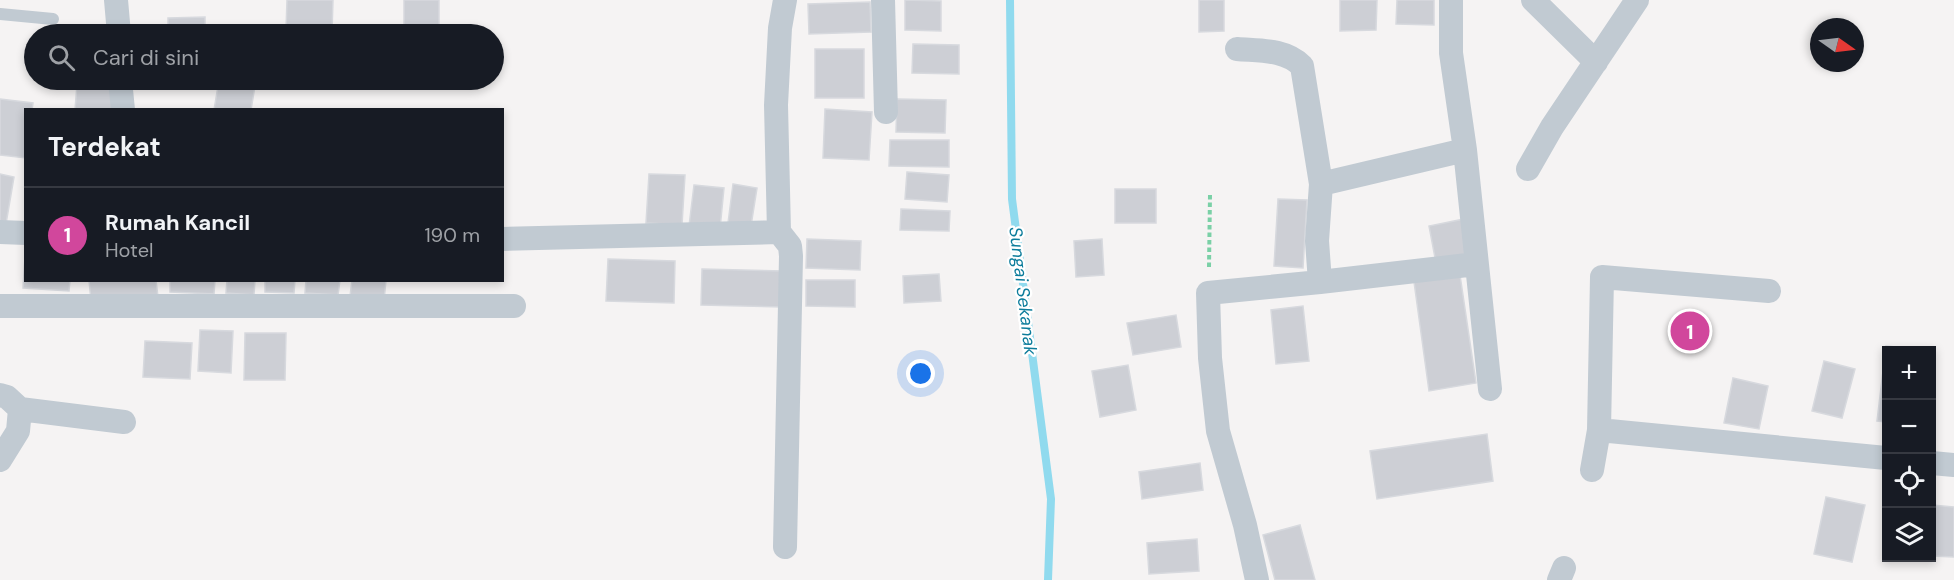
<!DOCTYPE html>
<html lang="id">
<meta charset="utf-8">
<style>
:root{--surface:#171b24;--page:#20242c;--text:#f1f3f6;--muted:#9ea1a6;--line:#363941;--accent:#1a73e8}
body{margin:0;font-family:"DM Sans",sans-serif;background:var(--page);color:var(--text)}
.controls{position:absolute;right:18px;bottom:18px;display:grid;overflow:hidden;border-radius:0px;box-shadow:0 3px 9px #0003}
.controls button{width:54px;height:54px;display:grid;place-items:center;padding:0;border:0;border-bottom:2px solid var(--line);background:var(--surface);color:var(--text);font:30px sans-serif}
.compass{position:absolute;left:1810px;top:18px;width:54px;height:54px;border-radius:50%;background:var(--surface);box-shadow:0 3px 9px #0003;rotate:104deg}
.you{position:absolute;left:921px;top:374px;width:21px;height:21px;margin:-15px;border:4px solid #fff;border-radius:50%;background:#1a73e8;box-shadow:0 0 0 9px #1a73e833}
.badge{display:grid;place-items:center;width:39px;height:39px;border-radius:50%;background:var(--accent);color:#fff;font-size:20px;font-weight:700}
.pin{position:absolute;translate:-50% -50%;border:3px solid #fff;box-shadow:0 2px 6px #0006}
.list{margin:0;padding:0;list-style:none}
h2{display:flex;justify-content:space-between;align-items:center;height:78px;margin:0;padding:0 24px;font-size:26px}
h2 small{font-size:20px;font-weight:400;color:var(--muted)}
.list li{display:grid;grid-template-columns:39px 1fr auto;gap:18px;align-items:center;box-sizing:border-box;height:96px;padding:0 24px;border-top:2px solid var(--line)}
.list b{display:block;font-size:22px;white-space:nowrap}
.list p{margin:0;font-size:20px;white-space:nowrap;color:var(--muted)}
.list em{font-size:20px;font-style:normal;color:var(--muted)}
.icon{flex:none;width:33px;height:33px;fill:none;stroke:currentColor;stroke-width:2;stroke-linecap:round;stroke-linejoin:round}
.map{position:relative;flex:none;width:1954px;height:580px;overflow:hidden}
.search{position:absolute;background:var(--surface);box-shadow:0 3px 9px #0003;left:24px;top:24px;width:480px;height:66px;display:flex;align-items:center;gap:15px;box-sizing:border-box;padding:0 21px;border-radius:33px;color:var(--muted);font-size:22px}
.panel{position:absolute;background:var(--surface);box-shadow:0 3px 9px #0003;left:24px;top:108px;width:480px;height:174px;border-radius:0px}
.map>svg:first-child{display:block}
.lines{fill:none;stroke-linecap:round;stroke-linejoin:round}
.stream{stroke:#90daee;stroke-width:8}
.building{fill:#cdcfd5;stroke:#d7d9de;stroke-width:1.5}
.path{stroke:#7ad0a6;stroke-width:4;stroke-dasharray:4.5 3;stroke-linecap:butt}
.lane{stroke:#c1cad2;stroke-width:12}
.street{stroke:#c1cad2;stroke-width:24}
.labels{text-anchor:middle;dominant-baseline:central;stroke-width:4.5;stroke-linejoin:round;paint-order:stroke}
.water-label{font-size:18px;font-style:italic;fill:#0c7c9b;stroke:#fff}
</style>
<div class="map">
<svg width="1954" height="580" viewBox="0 0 1954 580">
<rect width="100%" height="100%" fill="#f5f3f3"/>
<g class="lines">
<!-- stream -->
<path class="stream" d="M1010 0 1012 199 1051 499 1048 580"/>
</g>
<!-- building -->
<path class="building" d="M287 0H333L332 32 286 30Z
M404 0H439V34H404Z
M905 0 941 1V31L905 30Z
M1199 0H1224V31L1199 32Z
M1340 0H1377L1376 30 1340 31Z
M1397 0H1434V25L1396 24Z
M870 2 871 32 809 34 808 4Z
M205 17V34H168V18Z
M913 44 959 45V74L912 73Z
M815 49H864V98H815Z
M219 80H256L251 110H214Z
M77 84 117 87 116 110H75Z
M0 99 33 103 32 110H26V158L0 155Z
M897 99 946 100 945 133 896 132Z
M825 109 872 112 869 160 823 158Z
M890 140H949V167L889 166Z
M907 172 949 175 947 202 905 199Z
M0 174 14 177 6 224 0 223Z
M649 174 685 175 682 225 646 223Z
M733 184 757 188 751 226 728 223Z
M694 185 724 188 720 229 689 226Z
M1115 189H1156V223H1115Z
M1278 199 1307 200 1303 268 1274 266Z
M901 209 950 211 949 231 900 230Z
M1464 219 1471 255 1436 263 1429 226Z
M807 239 861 241 860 270 806 268Z
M1102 239 1104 275 1076 277 1074 241Z
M25 257 26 280H70L69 291 23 288Z
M608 259 675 261 674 303 606 301Z
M702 269 784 271 783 307 701 305Z
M939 274 941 301 904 303 903 276Z
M1460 275 1476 383 1429 391 1414 282Z
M89 280H156L158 297 91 301Z
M170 280H215L214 294 170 292Z
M227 280H255L254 295 226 293Z
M265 280H295L294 293 265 292Z
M306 280H340L338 295 305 293Z
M352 280H386L384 301 350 296Z
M806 280H855V307L806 306Z
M1303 306 1309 361 1276 364 1271 310Z
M1176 315 1181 347 1133 355 1127 323Z
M200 330 233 331 231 373 198 371Z
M245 333H286L285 380H244Z
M145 341 192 343 190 379 143 377Z
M1886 346 1925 350H1886V422L1877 421Z
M1824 361 1855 369 1842 418 1812 411Z
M1128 365 1136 410 1100 417 1092 371Z
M1733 378 1768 386 1759 429 1724 423Z
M1487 434 1493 481 1377 499 1370 451Z
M1200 463 1203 490 1142 499 1139 472Z
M1826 497 1865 505 1852 562 1814 554Z
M1932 505 1954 507V557L1932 556Z
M1300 525 1315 580H1275L1263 535Z
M1197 539 1199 571 1149 574 1147 543Z"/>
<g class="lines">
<!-- path -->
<path class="path" d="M1209 267 1210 195"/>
<!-- lane -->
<path class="lane" d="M0 14 53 19"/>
<!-- street -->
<path class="street" d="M116 0 119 34
M883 0 886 112
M1451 0V53L1465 150 1490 389
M1533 0 1596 62
M1237 49C1260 51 1285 49 1302 66L1321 184 1317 241 1320 282 1208 293 1210 358 1218 431 1245 525 1257 580
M120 80 123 110
M1528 169 1552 127 1637 0
M1321 184 1465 150
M0 232 26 233
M779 232 790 246 791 256 785 547
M502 239 779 232 776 105 780 28 785 0
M1320 282 1476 264
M1769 291 1602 277 1599 430 1886 458
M0 306H514
M0 395 7 397 20 409 124 422
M0 460 18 431 20 409
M1932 463 1954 465
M1592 470 1599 430
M1559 580 1564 568"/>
</g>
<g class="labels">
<!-- water labels -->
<g class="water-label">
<text transform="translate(1023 291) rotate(83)">Sungai Sekanak</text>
</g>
</g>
</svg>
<div class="controls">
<button>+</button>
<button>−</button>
<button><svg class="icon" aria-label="locate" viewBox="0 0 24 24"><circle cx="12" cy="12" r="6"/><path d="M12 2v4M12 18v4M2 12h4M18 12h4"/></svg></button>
<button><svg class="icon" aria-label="layers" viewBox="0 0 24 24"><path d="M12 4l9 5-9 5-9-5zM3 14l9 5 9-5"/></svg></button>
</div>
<svg class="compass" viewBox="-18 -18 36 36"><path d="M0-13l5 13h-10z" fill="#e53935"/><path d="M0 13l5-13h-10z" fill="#9ea1a6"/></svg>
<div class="you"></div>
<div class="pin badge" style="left:1690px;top:331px;background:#d1479c">1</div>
<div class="search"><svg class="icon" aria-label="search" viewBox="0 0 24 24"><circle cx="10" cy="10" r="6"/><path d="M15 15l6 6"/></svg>Cari di sini</div>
<section class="panel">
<h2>Terdekat<small></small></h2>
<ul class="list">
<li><span class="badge" style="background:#d1479c">1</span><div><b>Rumah Kancil</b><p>Hotel</p></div><em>190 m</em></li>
</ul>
</section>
</div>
